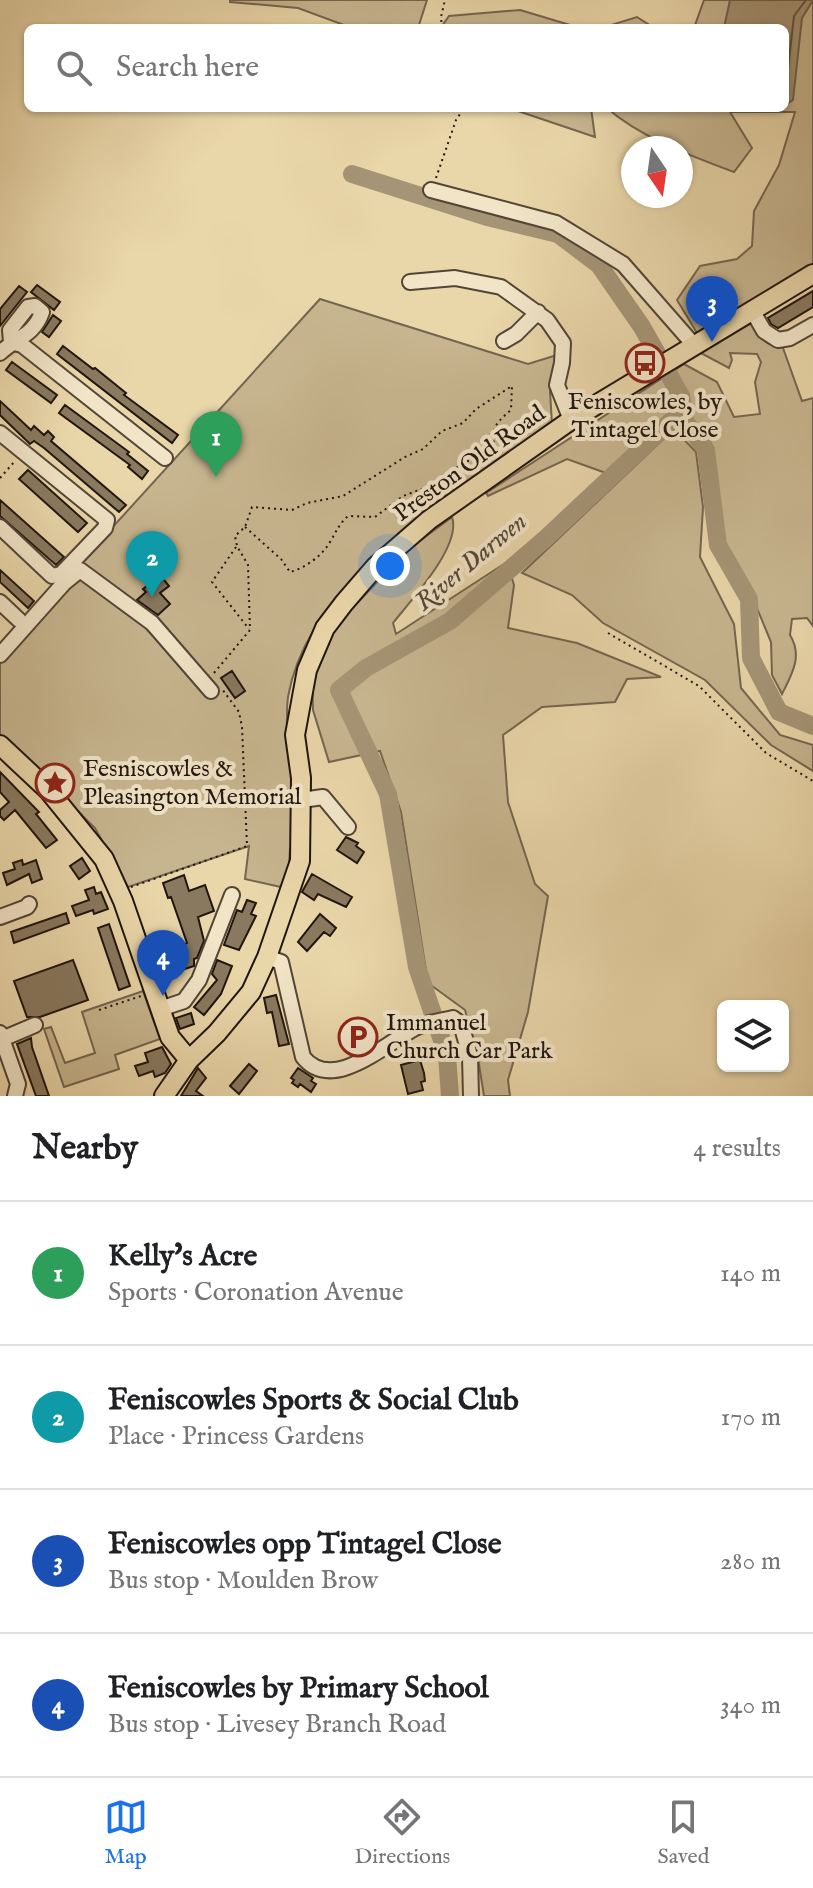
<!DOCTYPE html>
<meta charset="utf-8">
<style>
:root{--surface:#fff;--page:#f6f6f6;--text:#202124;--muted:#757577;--line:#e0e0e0;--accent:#1a73e8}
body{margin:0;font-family:"IM FELL English",serif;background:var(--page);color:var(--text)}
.controls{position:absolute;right:24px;bottom:24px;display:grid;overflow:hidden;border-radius:12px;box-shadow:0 2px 6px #0004}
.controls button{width:72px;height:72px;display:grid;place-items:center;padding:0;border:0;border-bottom:2px solid var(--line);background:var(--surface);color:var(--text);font:40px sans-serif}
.compass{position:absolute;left:621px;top:136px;width:72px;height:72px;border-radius:50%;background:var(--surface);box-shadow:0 2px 6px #0004;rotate:167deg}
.you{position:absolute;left:390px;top:566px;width:28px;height:28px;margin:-20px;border:6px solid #fff;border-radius:50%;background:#1a73e8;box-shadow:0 0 0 12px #1a73e833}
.badge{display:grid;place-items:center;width:52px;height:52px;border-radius:50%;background:var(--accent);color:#fff;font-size:26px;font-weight:700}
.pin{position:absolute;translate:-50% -66px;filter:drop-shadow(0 2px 4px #0008)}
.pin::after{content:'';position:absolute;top:42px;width:28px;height:24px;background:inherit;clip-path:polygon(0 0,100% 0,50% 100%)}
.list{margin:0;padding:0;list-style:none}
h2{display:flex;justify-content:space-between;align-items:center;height:104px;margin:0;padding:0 32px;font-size:34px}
h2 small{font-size:26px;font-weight:400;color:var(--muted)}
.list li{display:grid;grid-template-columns:52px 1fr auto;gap:24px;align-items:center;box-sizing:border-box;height:144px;padding:0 32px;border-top:2px solid var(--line)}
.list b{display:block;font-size:30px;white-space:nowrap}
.list p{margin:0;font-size:26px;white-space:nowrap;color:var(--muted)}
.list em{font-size:26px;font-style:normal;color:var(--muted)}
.icon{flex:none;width:44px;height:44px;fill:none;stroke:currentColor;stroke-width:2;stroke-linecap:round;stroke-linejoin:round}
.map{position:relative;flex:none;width:813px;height:1096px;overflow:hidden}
.search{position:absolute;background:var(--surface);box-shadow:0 2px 6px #0004;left:24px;right:24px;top:24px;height:88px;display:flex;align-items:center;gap:20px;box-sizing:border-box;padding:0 28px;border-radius:12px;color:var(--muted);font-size:30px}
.sheet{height:680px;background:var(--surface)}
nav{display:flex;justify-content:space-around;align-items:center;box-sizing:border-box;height:112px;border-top:2px solid var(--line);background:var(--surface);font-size:22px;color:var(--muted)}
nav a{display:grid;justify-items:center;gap:4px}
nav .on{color:var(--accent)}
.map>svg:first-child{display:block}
.green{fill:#c7b58f;stroke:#74654f;stroke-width:2}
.water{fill:#a59475;stroke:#70614c;stroke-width:2}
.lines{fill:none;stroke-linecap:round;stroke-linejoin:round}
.shore{stroke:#625442;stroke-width:2}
.river{stroke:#a59475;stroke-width:18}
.building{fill:#89795f;stroke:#20150f;stroke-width:2}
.minor-casing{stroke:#524536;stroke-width:18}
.major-casing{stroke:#20150f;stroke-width:22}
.path{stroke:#20150f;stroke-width:2;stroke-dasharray:2 4;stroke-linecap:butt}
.minor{stroke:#f1e4c7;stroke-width:14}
.major{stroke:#e9d6a9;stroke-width:18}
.labels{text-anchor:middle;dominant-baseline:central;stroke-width:8;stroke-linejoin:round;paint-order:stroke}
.poi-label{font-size:24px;fill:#20150f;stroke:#f1e4c7;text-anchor:start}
.street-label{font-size:24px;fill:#20150f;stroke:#f1e4c7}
.water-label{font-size:26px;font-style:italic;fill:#554838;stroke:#f1e4c7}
</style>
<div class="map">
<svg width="813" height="1096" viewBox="0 0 813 1096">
<rect width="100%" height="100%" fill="#e9d6a9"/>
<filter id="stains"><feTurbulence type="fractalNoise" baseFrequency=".0025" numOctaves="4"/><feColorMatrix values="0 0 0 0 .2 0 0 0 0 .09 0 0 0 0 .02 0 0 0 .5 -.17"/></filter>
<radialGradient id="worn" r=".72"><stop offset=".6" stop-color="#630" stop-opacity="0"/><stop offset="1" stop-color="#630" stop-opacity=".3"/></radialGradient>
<!-- green -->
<path class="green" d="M230 0H427L418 28H352L298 8 230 2Z
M704 0H813V265L697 333 677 300 700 266 737 259 752 246 754 211 779 165 795 112H730L752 148 734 172C692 156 641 138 607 108H785V28H694Z
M520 10 580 28 442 26 449 16Z
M637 17 654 28H609L611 25Z
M509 108H591L595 137Z
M320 299 528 364 557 355 561 364 550 391 552 424C461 490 308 577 288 697 284 726 293 758 294 787 296 807 293 828 292 848L290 849 289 864 281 887 245 879 249 846 128 887 95 828 0 734V651Z
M753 322 767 343 783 348 802 401 813 398V626L807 618 792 619 790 635C803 656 792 674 782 694L772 675 771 642 749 589 725 547 714 512 711 443 685 415H673L606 473 567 459 488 496 486 493 684 364 717 382 734 417 760 414 755 382 761 362 757 354 730 353 732 360 729 368 697 351Z
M674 429 696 452 703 507 700 557 734 624 741 688 780 735 813 745V771L771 745 705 680 603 623 572 595 522 573Z
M452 517C462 546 411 600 393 623L396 634 507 562 514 585 508 628 577 643 661 677 627 679 615 702 542 707 503 735 508 802 535 884 548 896 528 1012 508 1080 510 1096H484L478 1058 465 1010 428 983 401 812 380 751 329 762 313 710 312 670 332 630 405 552Z
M143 991 160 1039 115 1055 119 1069 64 1087 44 1029 51 1027 65 1063 95 1053 82 1012Z"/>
<!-- water -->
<path class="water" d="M730 0H813L802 18 793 100 785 105V28H724Z"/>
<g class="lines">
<!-- shore -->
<path class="shore" d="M785 95 794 16 806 0"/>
<!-- river -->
<path class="river" d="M352 174 487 217 558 234 599 265 642 327 681 396 685 421
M450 1096 447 1055 417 967 388 794 339 690 366 668 450 621 545 539 672 420 685 421 706 450 718 545 749 599 751 658 779 712 813 726"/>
</g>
<!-- building -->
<path class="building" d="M37 285 60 302 54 310 31 292Z
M19 286 27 292 0 326V309Z
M813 291V307L778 328 771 324 768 318Z
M53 315 61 321 49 337 42 332Z
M63 346 93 369 95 368 126 393 124 395 178 435 172 443 57 354Z
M12 362 57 395 51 403 6 370Z
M0 401 31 430 34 426 44 435 48 431 54 437 51 441 126 505 119 512 44 448 34 441 30 444 0 415Z
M65 405 129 452 127 454 148 471 142 479 128 467 130 465 59 413Z
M28 470 87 523 78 532 19 479Z
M0 500 64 557 56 565 0 516Z
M0 570 34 601 28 608 0 582Z
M160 575 169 586 160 593 170 604 158 615 137 600 146 592 143 589Z
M232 671 245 691 235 698 221 678Z
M0 772 39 812 36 814 57 840 46 848 15 810 4 820 0 816V810L9 802 0 792Z
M346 837 358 843 356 846 364 852 357 863 337 850Z
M82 858 90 871 79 879 70 866Z
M22 860 23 865 36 860 42 879 32 883 29 874 7 885 3 873 15 869 13 863Z
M312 874 352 897 346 907 318 894 314 900 302 892Z
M184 875 189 891 205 885 214 911 198 917 204 941 197 958 194 959V966L166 975 158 954 187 943 171 897 168 898 163 883Z
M94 887 96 894 101 892 108 909 94 914 93 910 76 916 72 906 89 900 85 890Z
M247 900 256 903 251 914 256 916 239 950 224 945 237 910 242 912Z
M66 913 69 923 14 943 11 932Z
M320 914 336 928 330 936 324 932 307 951 298 942Z
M109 924 130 986 119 990 98 928Z
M73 960 88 1000 40 1017H27L14 981Z
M217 960 232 966 221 994 204 1015 194 1007 217 980 212 974Z
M276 995 289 1044 279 1046 272 1012 267 1013 264 998Z
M191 1013 194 1024 180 1029 176 1018Z
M31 1038 32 1047 49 1096H36L17 1044Z
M162 1047 171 1064 165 1073 155 1077 153 1071 139 1076 135 1066 148 1062 145 1053Z
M420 1060 424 1073 425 1081 421 1082 423 1090 408 1094 401 1065Z
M249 1064 257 1071 239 1094 230 1086Z
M198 1068 206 1078 196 1091 203 1096H181Z
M298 1068 313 1078 311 1081 316 1084 311 1092 300 1084 298 1087 292 1083 294 1080 291 1078Z"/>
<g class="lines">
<defs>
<path id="minor" d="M431 190 556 223 623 264 694 345
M410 282 455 278 501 287 547 320 563 343 562 363 557 385 571 420
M752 310 764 331 778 340 790 338 813 325
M504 341 516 334 538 312
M0 353C15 338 34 336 42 312L35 306 28 307 10 330 11 342 22 345 165 458
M0 433 107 520 105 528 61 574 52 576 0 527
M0 602 19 620
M0 655 64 583 80 570 152 623 211 691
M302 800 323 797 348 827
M0 917 27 907 29 904
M267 957 281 962 303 1057C332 1094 385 1044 415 1028 426 1023 440 1021 453 1018L461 1024 470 1056 471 1096
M160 1009 184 1001 199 980 232 895
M0 1033 18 1084 15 1096
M2 1039 35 1025"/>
<path id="major" d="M0 745 49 791 104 859 123 901 170 1037 189 1060
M164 1096 189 1060 217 1033 251 992 267 957 300 861 301 778 295 735 307 670 325 628 344 603 376 566 429 520 571 420 813 274"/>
</defs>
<!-- minor casing -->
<use href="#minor" class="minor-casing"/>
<!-- major casing -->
<use href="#major" class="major-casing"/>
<!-- path -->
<path class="path" d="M442 28 441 17 445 0
M436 178 456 120 464 108
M0 478 15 461
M245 527 281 559 290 572C305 568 322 556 330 542 336 532 339 524 348 516L375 517 403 496 427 487 465 462 481 457H493
M236 547 212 582 249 629
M608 633 699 686 766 753 813 781
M214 673 250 630 248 565 237 546 235 536 245 527 252 507 292 510 307 503 343 496 405 457 423 449 442 431 463 423 476 409 512 386 511 410C492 426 489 432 498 456
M131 887 247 846 242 727 239 712 222 689
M99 1010 141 996"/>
<!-- minor -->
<use href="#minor" class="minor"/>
<!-- major -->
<use href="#major" class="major"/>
</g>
<!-- icons -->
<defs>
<symbol id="bus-ring" viewBox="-11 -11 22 22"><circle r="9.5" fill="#f1e4c7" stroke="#8f2418" stroke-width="1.5"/><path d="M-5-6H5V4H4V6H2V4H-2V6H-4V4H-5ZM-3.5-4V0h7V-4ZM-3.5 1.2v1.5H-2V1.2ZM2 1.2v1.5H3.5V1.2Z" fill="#8f2418"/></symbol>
<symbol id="sight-ring" viewBox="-11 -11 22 22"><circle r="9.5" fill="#f1e4c7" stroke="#8f2418" stroke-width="1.5"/><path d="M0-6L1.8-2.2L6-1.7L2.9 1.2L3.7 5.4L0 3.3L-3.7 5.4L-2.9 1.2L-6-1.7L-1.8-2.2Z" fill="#8f2418"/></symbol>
<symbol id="parking-ring" viewBox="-11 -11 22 22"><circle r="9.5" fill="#f1e4c7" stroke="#8f2418" stroke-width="1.5"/><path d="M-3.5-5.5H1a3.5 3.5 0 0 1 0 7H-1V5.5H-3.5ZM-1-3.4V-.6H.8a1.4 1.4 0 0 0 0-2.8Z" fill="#8f2418"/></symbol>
</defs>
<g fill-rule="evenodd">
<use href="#bus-ring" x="623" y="341" width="44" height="44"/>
<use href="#sight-ring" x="33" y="761" width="44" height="44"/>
<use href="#parking-ring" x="336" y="1015" width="44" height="44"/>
</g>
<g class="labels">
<!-- poi labels -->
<g class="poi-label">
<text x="645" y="402" text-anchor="middle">Feniscowles, by<tspan x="645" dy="28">Tintagel Close</tspan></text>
<text x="83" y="769">Fesniscowles &amp;<tspan x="83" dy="28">Pleasington Memorial</tspan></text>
<text x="386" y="1023">Immanuel<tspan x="386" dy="28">Church Car Park</tspan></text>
</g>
<!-- street labels -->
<g class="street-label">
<text transform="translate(470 464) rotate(-36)">Preston Old Road</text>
</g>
<!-- water labels -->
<g class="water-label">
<text transform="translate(471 562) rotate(-40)">River Darwen</text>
</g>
</g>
<rect width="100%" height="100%" filter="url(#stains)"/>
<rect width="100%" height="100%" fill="url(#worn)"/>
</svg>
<div class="controls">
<button><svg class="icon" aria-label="layers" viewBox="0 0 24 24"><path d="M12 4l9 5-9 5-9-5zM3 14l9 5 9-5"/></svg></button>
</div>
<svg class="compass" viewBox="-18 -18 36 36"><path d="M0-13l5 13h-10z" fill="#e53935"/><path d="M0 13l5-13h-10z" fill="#757577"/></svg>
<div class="you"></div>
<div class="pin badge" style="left:216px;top:477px;background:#2e9e5b">1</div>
<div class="pin badge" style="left:152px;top:597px;background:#0f9aa8">2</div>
<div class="pin badge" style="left:712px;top:342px;background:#1a4fb4">3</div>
<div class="pin badge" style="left:163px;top:996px;background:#1a4fb4">4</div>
<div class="search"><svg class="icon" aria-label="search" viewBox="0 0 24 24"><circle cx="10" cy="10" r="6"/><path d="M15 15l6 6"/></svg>Search here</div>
</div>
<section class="sheet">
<h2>Nearby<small>4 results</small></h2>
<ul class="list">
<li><span class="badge" style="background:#2e9e5b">1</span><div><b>Kelly's Acre</b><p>Sports · Coronation Avenue</p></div><em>140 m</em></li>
<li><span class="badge" style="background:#0f9aa8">2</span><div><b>Feniscowles Sports &amp; Social Club</b><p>Place · Princess Gardens</p></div><em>170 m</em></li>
<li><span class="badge" style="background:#1a4fb4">3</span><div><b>Feniscowles opp Tintagel Close</b><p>Bus stop · Moulden Brow</p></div><em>280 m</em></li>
<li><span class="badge" style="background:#1a4fb4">4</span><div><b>Feniscowles by Primary School</b><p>Bus stop · Livesey Branch Road</p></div><em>340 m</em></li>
</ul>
</section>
<nav>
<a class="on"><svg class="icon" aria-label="map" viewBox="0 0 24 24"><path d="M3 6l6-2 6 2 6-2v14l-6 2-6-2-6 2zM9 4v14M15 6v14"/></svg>Map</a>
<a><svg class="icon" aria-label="directions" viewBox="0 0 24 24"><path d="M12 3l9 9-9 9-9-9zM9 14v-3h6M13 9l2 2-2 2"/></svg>Directions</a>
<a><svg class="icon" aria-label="saved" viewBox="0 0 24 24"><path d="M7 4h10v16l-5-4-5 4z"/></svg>Saved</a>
</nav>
